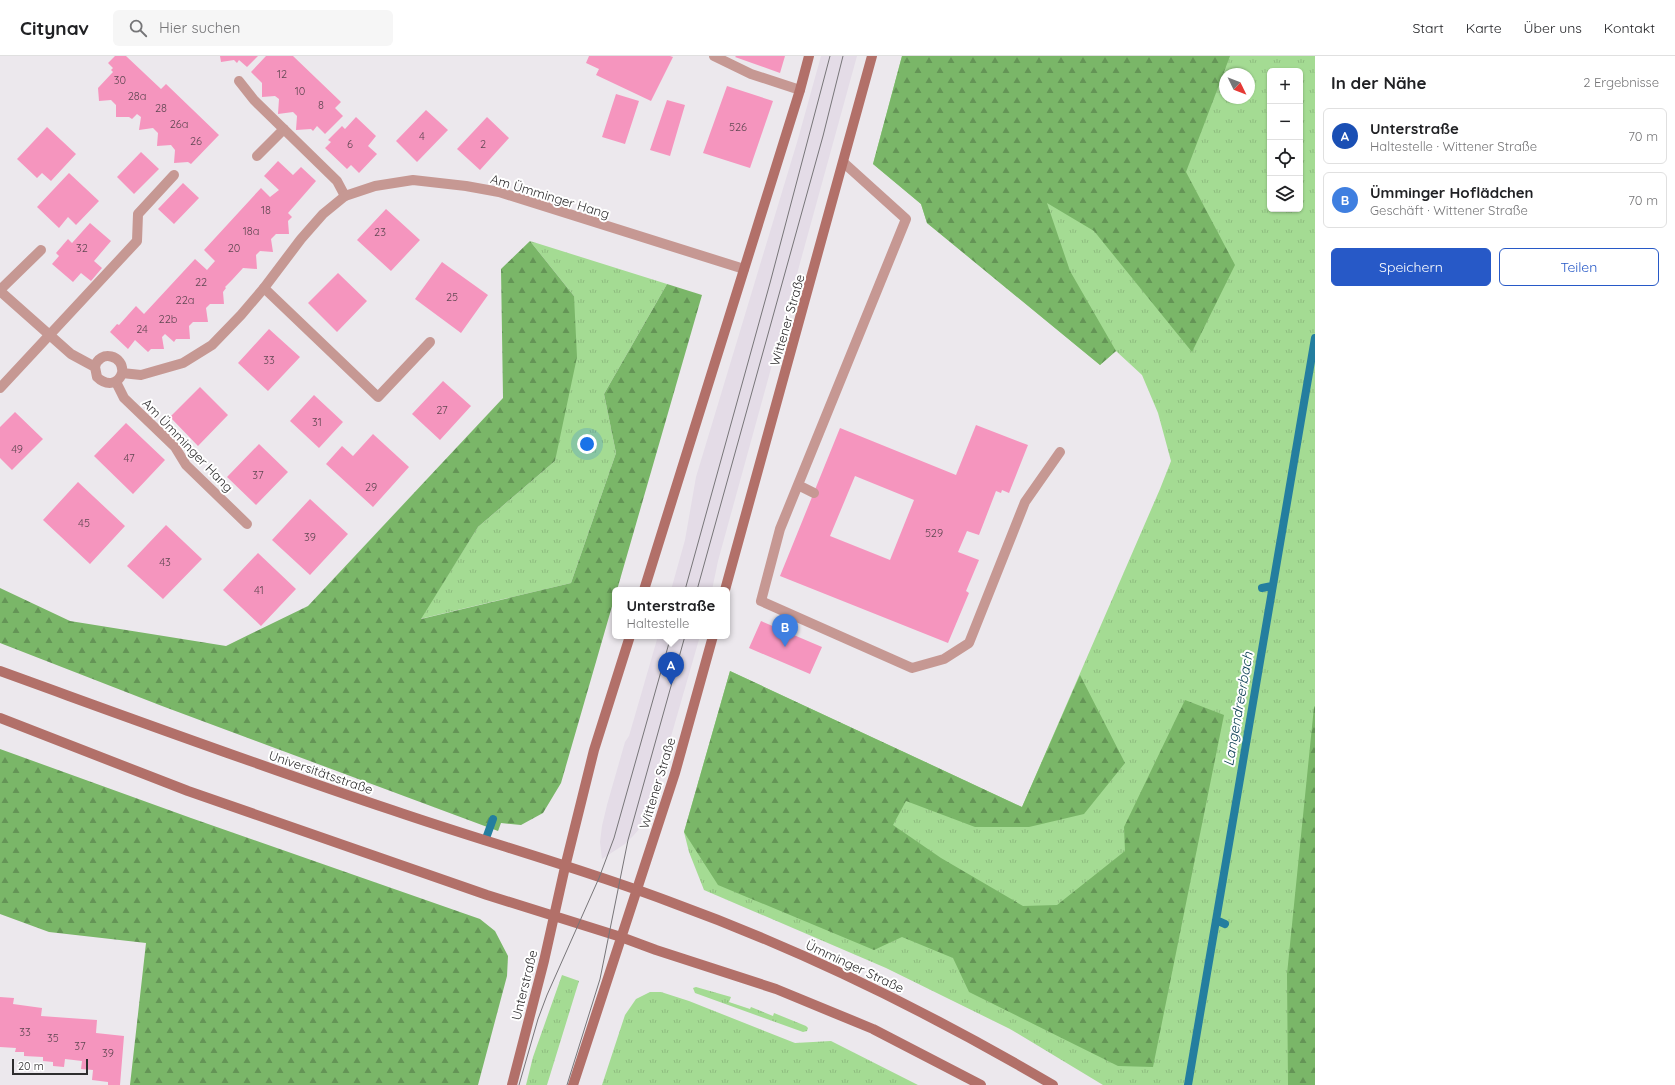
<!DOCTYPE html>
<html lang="de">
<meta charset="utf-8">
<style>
:root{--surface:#fff;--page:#f6f6f6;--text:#202124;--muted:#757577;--line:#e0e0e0;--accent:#2759c7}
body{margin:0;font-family:Quicksand,sans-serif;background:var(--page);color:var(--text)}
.controls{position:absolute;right:12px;top:12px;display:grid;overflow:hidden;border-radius:6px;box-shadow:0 1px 3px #0004}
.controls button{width:36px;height:36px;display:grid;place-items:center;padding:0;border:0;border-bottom:1px solid var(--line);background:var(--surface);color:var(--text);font:20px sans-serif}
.compass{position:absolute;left:1219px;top:12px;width:36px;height:36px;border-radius:50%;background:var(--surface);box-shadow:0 1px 3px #0004;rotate:133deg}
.scale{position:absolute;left:12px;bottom:10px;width:76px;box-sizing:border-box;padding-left:4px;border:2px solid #2e2d2e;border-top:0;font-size:11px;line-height:14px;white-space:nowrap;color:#2e2d2e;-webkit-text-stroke:3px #fff;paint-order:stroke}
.you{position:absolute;left:587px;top:388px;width:14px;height:14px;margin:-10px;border:3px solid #fff;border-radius:50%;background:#1a73e8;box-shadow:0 0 0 6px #1a73e833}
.badge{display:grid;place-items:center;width:26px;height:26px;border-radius:50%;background:var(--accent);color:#fff;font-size:13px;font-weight:700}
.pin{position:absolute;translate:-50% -33px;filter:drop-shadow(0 1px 2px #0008)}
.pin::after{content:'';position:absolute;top:21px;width:14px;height:12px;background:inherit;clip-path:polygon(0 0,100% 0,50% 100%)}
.popup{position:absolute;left:612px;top:531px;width:118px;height:52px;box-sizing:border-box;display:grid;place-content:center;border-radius:6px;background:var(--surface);filter:drop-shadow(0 1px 3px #0005);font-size:13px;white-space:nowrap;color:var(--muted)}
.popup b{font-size:15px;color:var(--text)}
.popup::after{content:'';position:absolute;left:50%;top:100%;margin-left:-8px;border:8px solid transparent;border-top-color:var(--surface)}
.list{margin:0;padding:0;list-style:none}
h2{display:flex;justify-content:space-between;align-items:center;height:52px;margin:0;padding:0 16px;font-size:17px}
h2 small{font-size:13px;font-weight:400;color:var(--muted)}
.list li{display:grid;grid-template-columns:26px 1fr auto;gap:12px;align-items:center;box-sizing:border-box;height:56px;margin:0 8px 8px;padding:0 8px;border:1px solid var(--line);border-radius:6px}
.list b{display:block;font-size:15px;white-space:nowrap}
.list p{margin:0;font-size:13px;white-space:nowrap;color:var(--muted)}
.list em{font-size:13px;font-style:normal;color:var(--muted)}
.actions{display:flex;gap:8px;padding:12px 16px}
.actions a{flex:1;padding:9px 0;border:1px solid var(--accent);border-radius:6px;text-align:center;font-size:14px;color:var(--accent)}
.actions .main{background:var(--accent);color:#fff}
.icon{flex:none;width:22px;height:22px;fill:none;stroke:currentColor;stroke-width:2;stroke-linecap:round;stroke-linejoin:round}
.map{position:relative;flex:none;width:1315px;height:1029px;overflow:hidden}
header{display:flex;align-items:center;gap:24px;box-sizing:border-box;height:56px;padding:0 20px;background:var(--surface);border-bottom:1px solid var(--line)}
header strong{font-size:19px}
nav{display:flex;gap:22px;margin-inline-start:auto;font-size:14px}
.search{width:280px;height:36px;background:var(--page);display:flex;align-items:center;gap:10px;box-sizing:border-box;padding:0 14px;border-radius:6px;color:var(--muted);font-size:15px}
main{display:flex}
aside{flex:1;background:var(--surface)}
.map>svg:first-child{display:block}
.built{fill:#e4dce7}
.grass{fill:url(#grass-tufts);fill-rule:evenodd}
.forest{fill:url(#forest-firs)}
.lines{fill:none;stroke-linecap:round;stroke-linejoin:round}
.stream{stroke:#247e9f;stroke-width:8}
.building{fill:#f595be;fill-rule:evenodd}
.lane{stroke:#c69893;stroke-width:10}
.street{stroke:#c69893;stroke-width:10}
.secondary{stroke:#b27069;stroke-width:10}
.tram{stroke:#777578;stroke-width:1}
.labels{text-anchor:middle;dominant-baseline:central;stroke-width:4;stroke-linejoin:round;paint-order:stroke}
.number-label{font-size:11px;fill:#604752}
.street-label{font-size:13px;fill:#2e2d2e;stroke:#fff}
.water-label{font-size:14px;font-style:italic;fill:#063b4f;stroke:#fff}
</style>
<header>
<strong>Citynav</strong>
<div class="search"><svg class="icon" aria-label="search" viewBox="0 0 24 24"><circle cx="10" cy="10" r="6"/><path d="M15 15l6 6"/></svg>Hier suchen</div>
<nav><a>Start</a><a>Karte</a><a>Über uns</a><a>Kontakt</a></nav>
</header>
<main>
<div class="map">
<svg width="1315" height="1029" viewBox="0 0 1315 1029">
<defs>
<pattern id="grass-tufts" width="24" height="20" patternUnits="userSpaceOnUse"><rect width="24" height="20" fill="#a4db93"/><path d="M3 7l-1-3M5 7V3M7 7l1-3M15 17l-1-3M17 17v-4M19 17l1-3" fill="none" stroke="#8ebc7f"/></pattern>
<pattern id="forest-firs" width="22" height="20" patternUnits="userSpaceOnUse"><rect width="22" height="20" fill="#7ab668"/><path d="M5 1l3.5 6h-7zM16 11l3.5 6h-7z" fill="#649456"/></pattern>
</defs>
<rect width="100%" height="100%" fill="#ece8ed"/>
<!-- built -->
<path class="built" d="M821 0H857L718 505 712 534H671L685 484 696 421 798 83Z
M658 580H700L668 691 667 703 650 753 645 766 634 779 625 788 602 803 600 786 602 770 607 749 625 686 629 680Z"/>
<!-- grass -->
<path class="grass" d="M902 0H1315V1029H1103L1010 973 886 912 704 834 689 796 684 776 730 615 1022 751 1160 433 1171 405 1158 357 1142 319 1116 295 1100 309 927 167 921 148 873 108ZM1270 15H1300V153H1270ZM1225 18H1249V42H1225Z
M530 185 667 228 604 338 616 397 571 527 420 563 478 471 555 405 574 240Z
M562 919 579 925 547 1029H526L533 1001Z
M696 931 731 941 729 946 750 953 751 951 773 960 774 957 806 970 808 972 807 975 803 976 695 937 693 932Z
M650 936H661L689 945 795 987 831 985 918 1029H602L625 959 636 943Z"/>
<!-- forest -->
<path class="forest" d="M902 0H1230L1186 116 1235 209 1192 296 1094 175 1047 147 1070 215 1116 295 1100 309 927 167 921 148 873 108Z
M530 185 574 240 577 301 555 405 478 471 421 563 571 527 616 397 604 338 667 228 702 239 617 534H615V540L561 727 543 757 521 769 501 767 498 775 162 650 0 587V532L70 565 226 590 308 550 503 342 501 213Z
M730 615 1022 751 1080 619 1125 707 1084 758 1029 771H975L906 745 893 769 941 802 1023 850 1057 849 1125 795 1124 771 1185 644 1224 659 1153 1011 1118 1010 969 936 953 902 902 881 874 894 718 829 684 776Z
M1315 650V1029H1288L1287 918 1314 651Z
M0 693 191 762 480 863 495 875 508 900 507 920 478 1029H130L146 887 49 876 0 858Z"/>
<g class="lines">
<!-- stream -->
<path class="stream" d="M1262 532 1272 530
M485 785 493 763
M1216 864 1225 868
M1188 1029 1315 282"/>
</g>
<!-- building -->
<path class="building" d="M115 0H126L161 33 166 28 219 79 191 108 188 106 174 107 175 94 171 89 157 90 158 77 153 72 139 74 141 61 137 58 132 63 129 61H116V49L111 44 99 45 98 32 113 16 111 14 113 12 108 7Z
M220 0H258L247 11 239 4 237 7 234 4 221 6Z
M266 0H293L341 46 335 52 343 60 325 78 317 70 313 75 311 73 296 74 297 60 293 56 278 58 279 43 275 40 262 41V27L251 16Z
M589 0H670L673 1 651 45 596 19 599 13 586 7Z
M736 0H785L780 17 735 1Z
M727 30 773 45 750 112 703 97Z
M616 38 639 45 625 88 602 81Z
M667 44 685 49 670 100 650 94Z
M426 54 448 74 417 106 396 85Z
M356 61 376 80 368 90 377 98 359 117 351 109 347 113 325 92 331 86 328 84 342 70 345 73Z
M487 61 509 82 480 114 457 93Z
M47 71 76 98 51 125 42 117 37 122 17 103Z
M141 96 159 113 134 138 117 121Z
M278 105 293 119 301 111 316 125 288 157 292 161 288 165 289 178H276L271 183 273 196 260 195 256 199 257 213 243 212 232 224 225 231 226 232 223 236 224 248H210L206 252 208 266H193L189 270 190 283H176L174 286 165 278 162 281 164 293H151L148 296 135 284 128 293 110 276 117 268 119 269 136 250 144 258 195 203 207 214 215 205 204 194 261 132 270 141 279 134 264 120Z
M69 117 99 145 76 169 68 161 59 172 37 151Z
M183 127 199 142 174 168 158 153Z
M386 153 420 184 391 215 357 184Z
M90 167 111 185 94 205 102 212 91 225 81 217 73 226 52 208 59 200 56 197 68 183 72 187Z
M442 206 488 239 461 277 415 243Z
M338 217 367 245 337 276 308 247Z
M269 273 300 301 268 335 238 307Z
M443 325 471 350 440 384 412 358Z
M200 331 228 359 198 390 170 361Z
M314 339 343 366 319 392 290 365Z
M15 356 43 383 12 414 0 402V371Z
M126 367 165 404 133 438 94 400Z
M976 369 1028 389 1009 437 1002 434 1001 437 996 435 979 479 967 475 958 496 979 504 966 535 969 537 948 587 780 520 840 372 956 419ZM855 420 914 444 890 504 830 480Z
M373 378 409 411 373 451 326 408 342 390 353 400Z
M259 388 288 416 256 449 227 421Z
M78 426 125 470 90 508 43 464Z
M310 443 348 478 310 519 272 484Z
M166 469 202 503 163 543 127 510Z
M258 497 296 533 261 570 223 534Z
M761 565 822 591 810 618 749 592Z
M0 941 14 942 13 948 42 952 41 960 97 964 96 977 124 980 120 1029H108V1026L92 1024 93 1014 81 1013 82 1005 65 1003 64 1011 53 1010V1006L43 1005V1001L24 1000V996H15L16 992 0 991Z"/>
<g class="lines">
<!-- lane -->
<path class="lane" d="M239 25 254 44 337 125 345 140
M257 100 284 73
M844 107 906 163 780 473 761 545 912 612 944 603 969 587 1025 446 1060 396
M264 232 378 341 430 286
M0 234 41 194
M116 326 124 342 175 391 186 409 247 468
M0 332 137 185 138 158 174 119
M798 429 814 437"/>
<!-- street -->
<path class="street" d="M714 0 751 18 800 34
M0 235 71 298 95 311 97 321C105 329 118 330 122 317
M95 311C99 293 125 299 122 317L141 319 183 307 212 289 241 259 264 232 301 183 323 158 345 140 375 130 413 124 466 130 499 136 744 213"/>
<!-- secondary -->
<path class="secondary" d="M644 534 800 34 809 0
M725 534 872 0
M0 615C130 662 260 710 392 754 485 786 581 812 673 847 805 895 932 958 1053 1029
M0 662 188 735 487 839 621 881 656 894 776 933 873 973 981 1029
M512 1029 544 905 565 811 594 694 630 580
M573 1029 675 717 713 580"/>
<!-- tram -->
<path class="tram" d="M685 534 770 227 830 0
M697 534 823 80 843 0
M519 1029 538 963 547 939 599 822 614 782 671 580
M567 1029 600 923 628 784 685 580"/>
</g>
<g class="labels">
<!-- number labels -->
<g class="number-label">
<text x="282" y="18">12</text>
<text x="120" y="24">30</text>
<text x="300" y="35">10</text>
<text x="137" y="40">28a</text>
<text x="321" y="49">8</text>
<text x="161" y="52">28</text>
<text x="179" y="68">26a</text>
<text x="738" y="71">526</text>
<text x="422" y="80">4</text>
<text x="196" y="85">26</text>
<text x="350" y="88">6</text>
<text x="483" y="88">2</text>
<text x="266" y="154">18</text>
<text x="251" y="175">18a</text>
<text x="380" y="176">23</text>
<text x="82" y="192">32</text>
<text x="234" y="192">20</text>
<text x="201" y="226">22</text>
<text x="452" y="241">25</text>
<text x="185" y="244">22a</text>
<text x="168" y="263">22b</text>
<text x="142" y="273">24</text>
<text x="269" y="304">33</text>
<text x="442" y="354">27</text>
<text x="317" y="366">31</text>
<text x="17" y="393">49</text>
<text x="129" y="402">47</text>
<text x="258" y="419">37</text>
<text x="371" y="431">29</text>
<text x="84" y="467">45</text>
<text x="934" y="477">529</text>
<text x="310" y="481">39</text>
<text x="165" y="506">43</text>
<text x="259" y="534">41</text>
<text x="25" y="976">33</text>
<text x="53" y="982">35</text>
<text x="80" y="990">37</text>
<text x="108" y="997">39</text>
</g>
<!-- street labels -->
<g class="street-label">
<text transform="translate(550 140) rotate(17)">Am Ümminger Hang</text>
<text transform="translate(787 264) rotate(-74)">Wittener Straße</text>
<text transform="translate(188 389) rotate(46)">Am Ümminger Hang</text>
<text transform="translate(321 716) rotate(19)">Universitätsstraße</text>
<text transform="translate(657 727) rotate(-73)">Wittener Straße</text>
<text transform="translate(855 910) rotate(25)">Ümminger Straße</text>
<text transform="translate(524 929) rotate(-76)">Unterstraße</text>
</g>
<!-- water labels -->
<g class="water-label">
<text transform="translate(1238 653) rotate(-80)">Langendreerbach</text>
</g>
</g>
</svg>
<div class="controls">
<button>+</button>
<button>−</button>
<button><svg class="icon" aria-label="locate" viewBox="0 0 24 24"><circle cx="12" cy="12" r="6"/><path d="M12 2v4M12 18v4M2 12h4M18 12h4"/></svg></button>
<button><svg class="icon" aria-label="layers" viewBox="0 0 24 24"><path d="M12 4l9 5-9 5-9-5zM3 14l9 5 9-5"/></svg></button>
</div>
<svg class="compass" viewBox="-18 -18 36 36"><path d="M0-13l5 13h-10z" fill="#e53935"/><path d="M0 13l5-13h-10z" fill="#757577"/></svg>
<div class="scale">20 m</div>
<div class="you"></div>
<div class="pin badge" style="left:671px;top:629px;background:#1a4fb4">A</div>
<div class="popup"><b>Unterstraße</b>Haltestelle</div>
<div class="pin badge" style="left:785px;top:591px;background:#3f7fe0">B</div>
</div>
<aside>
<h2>In der Nähe<small>2 Ergebnisse</small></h2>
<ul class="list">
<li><span class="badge" style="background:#1a4fb4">A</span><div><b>Unterstraße</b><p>Haltestelle · Wittener Straße</p></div><em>70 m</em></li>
<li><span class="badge" style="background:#3f7fe0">B</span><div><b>Ümminger Hoflädchen</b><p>Geschäft · Wittener Straße</p></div><em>70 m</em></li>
</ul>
<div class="actions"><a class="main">Speichern</a><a>Teilen</a></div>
</aside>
</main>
